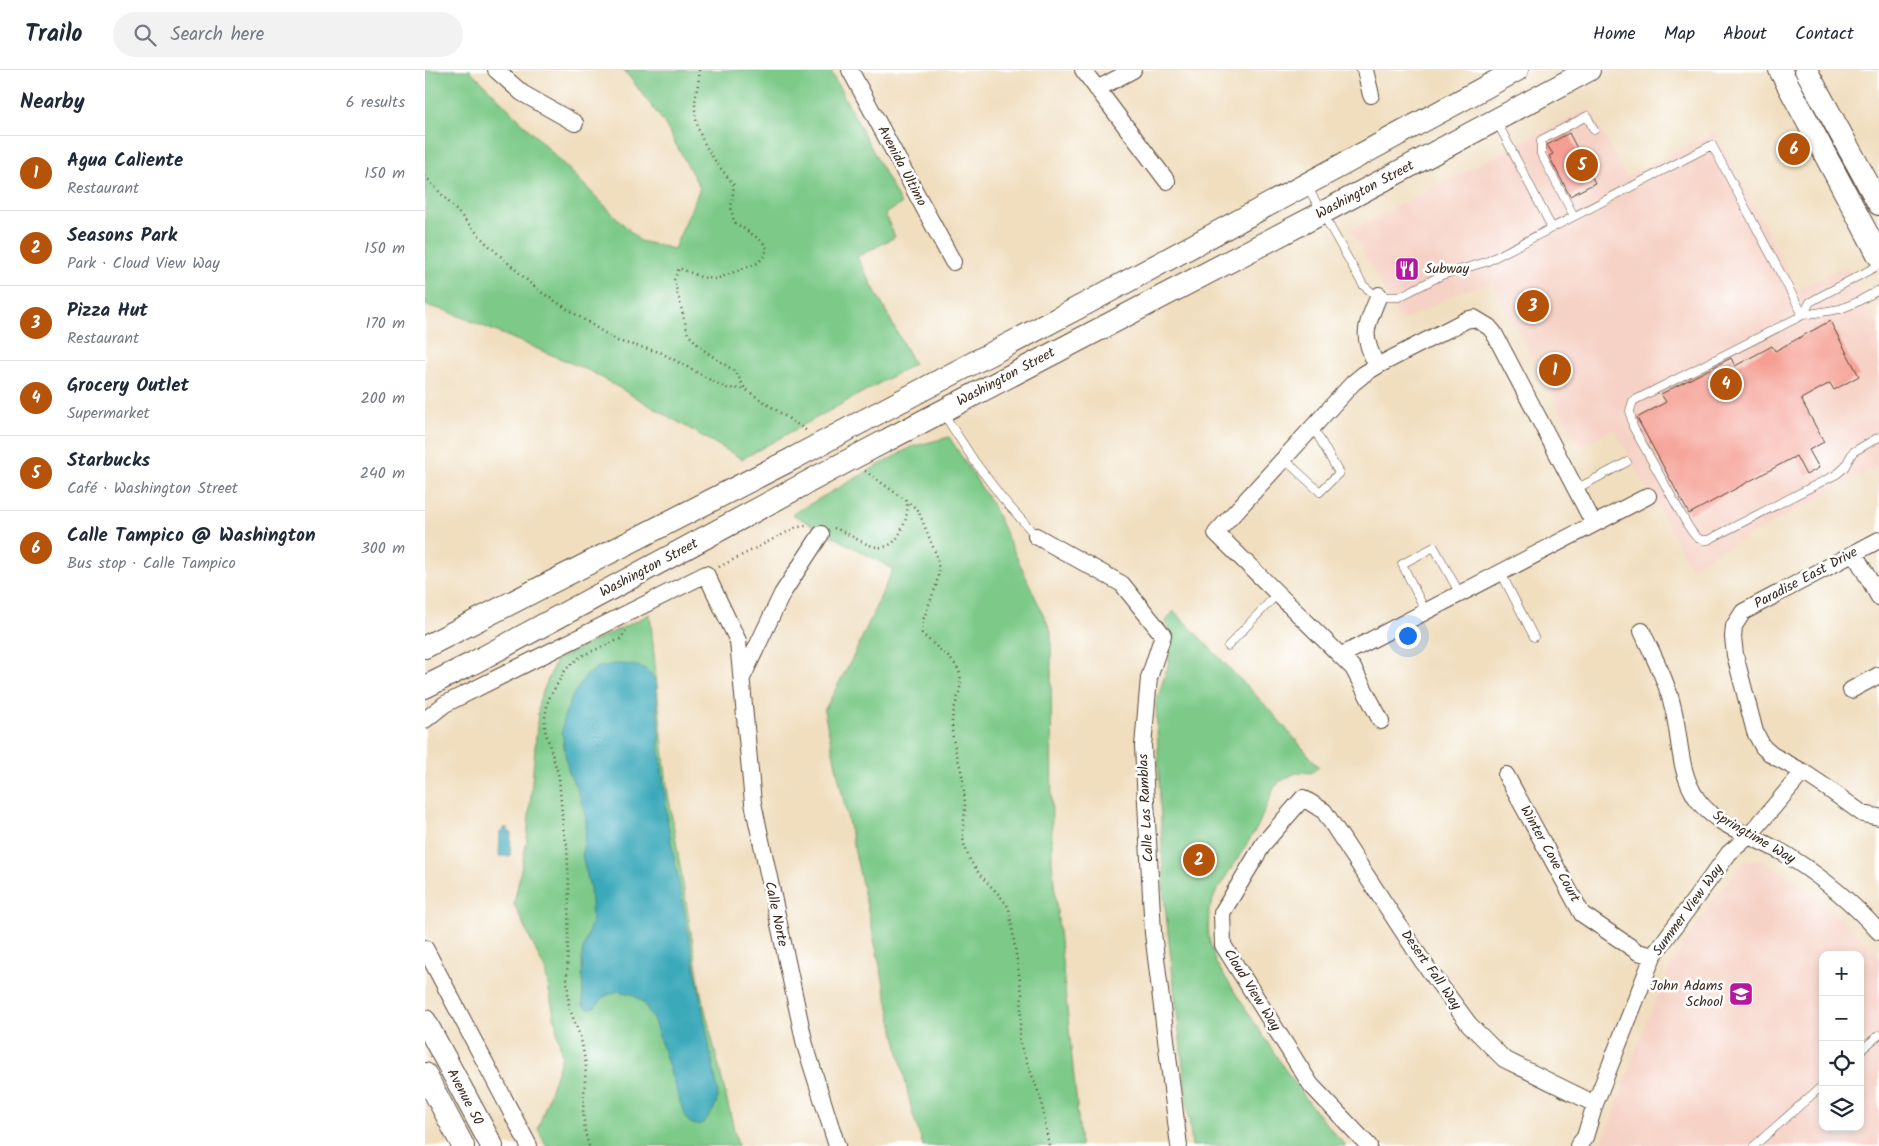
<!DOCTYPE html>
<meta charset="utf-8">
<style>
:root{--surface:#fff;--page:#f2f2f3;--text:#1f2937;--muted:#747a83;--line:#e0e1e3;--accent:#b45309}
body{margin:0;font-family:Kalam,sans-serif;background:var(--page);color:var(--text)}
.controls{position:absolute;right:15px;bottom:15px;display:grid;overflow:hidden;border-radius:10px;box-shadow:0 2px 8px #0003}
.controls button{width:45px;height:45px;display:grid;place-items:center;padding:0;border:0;border-bottom:1px solid var(--line);background:var(--surface);color:var(--text);font:25px sans-serif}
.you{position:absolute;left:982px;top:565px;width:18px;height:18px;margin:-12px;border:4px solid #fff;border-radius:50%;background:#1a73e8;box-shadow:0 0 0 8px #1a73e833}
.badge{display:grid;place-items:center;width:32px;height:32px;border-radius:50%;background:var(--accent);color:#fff;font-size:16px;font-weight:700}
.pin{position:absolute;translate:-50% -50%;border:2px solid #fff;box-shadow:0 1px 5px #0006}
.list{margin:0;padding:0;list-style:none}
h2{display:flex;justify-content:space-between;align-items:center;height:65px;margin:0;padding:0 20px;font-size:21px}
h2 small{font-size:16px;font-weight:400;color:var(--muted)}
.list li{display:grid;grid-template-columns:32px 1fr auto;gap:15px;align-items:center;box-sizing:border-box;height:75px;padding:0 20px;border-top:1px solid var(--line)}
.list b{display:block;font-size:19px;white-space:nowrap}
.list p{margin:0;font-size:16px;white-space:nowrap;color:var(--muted)}
.list em{font-size:16px;font-style:normal;color:var(--muted)}
.icon{flex:none;width:28px;height:28px;fill:none;stroke:currentColor;stroke-width:2;stroke-linecap:round;stroke-linejoin:round}
.map{position:relative;flex:none;width:1454px;height:1076px;overflow:hidden}
header{display:flex;align-items:center;gap:30px;box-sizing:border-box;height:70px;padding:0 25px;background:var(--surface);border-bottom:1px solid var(--line)}
header strong{font-size:24px}
nav{display:flex;gap:28px;margin-inline-start:auto;font-size:18px}
.search{width:350px;height:45px;background:var(--page);display:flex;align-items:center;gap:12px;box-sizing:border-box;padding:0 18px;border-radius:28px;color:var(--muted);font-size:19px}
main{display:flex}
aside{flex:1;background:var(--surface)}
.map>svg:first-child{display:block}
.built{fill:#f6d1c5;fill-rule:evenodd}
.green{fill:#7cc988;stroke:#5c7a53}
.water{fill:#3ba9ba;stroke:#3b6a6c}
.building{fill:#f59e93}
.lines{fill:none;stroke-linecap:round;stroke-linejoin:round}
.lane-casing{stroke:#564536;stroke-width:9}
.street-casing{stroke:#564536;stroke-width:18}
.secondary-casing{stroke:#564536;stroke-width:24}
.path{stroke:#564536;stroke-width:2.5;stroke-dasharray:1 4;stroke-linecap:butt}
.lane{stroke:#fff;stroke-width:8}
.street{stroke:#fff;stroke-width:16}
.secondary{stroke:#fff;stroke-width:22}
.secondary-bridge-casing{stroke:#564536;stroke-width:24;stroke-linecap:butt}
.secondary-bridge{stroke:#fff;stroke-width:22}
.labels{text-anchor:middle;dominant-baseline:central;stroke-width:5;stroke-linejoin:round;paint-order:stroke}
.street-label{font-size:14px;fill:#3b2a1e;stroke:#fff}
.poi-label{font-size:14px;fill:#3b2a1e;stroke:#fff;text-anchor:start}
</style>
<header>
<strong>Trailo</strong>
<div class="search"><svg class="icon" aria-label="search" viewBox="0 0 24 24"><circle cx="10" cy="10" r="6"/><path d="M15 15l6 6"/></svg>Search here</div>
<nav><a>Home</a><a>Map</a><a>About</a><a>Contact</a></nav>
</header>
<main>
<aside>
<h2>Nearby<small>6 results</small></h2>
<ul class="list">
<li><span class="badge">1</span><div><b>Agua Caliente</b><p>Restaurant</p></div><em>150 m</em></li>
<li><span class="badge">2</span><div><b>Seasons Park</b><p>Park · Cloud View Way</p></div><em>150 m</em></li>
<li><span class="badge">3</span><div><b>Pizza Hut</b><p>Restaurant</p></div><em>170 m</em></li>
<li><span class="badge">4</span><div><b>Grocery Outlet</b><p>Supermarket</p></div><em>200 m</em></li>
<li><span class="badge">5</span><div><b>Starbucks</b><p>Café · Washington Street</p></div><em>240 m</em></li>
<li><span class="badge">6</span><div><b>Calle Tampico @ Washington</b><p>Bus stop · Calle Tampico</p></div><em>300 m</em></li>
</ul>
</aside>
<div class="map">
<svg width="1454" height="1076" viewBox="0 0 1454 1076">
<rect width="100%" height="100%" fill="#fff"/>
<filter id="ink" filterUnits="userSpaceOnUse"><feTurbulence type="fractalNoise" baseFrequency=".02" numOctaves="2"/><feDisplacementMap in="SourceGraphic" scale="10" xChannelSelector="R" yChannelSelector="G"/><feConvolveMatrix kernelMatrix="1 2 1 2 8 2 1 2 1" color-interpolation-filters="sRGB"/></filter>
<filter id="wash" filterUnits="userSpaceOnUse"><feTurbulence type="fractalNoise" baseFrequency=".0096" numOctaves="4" result="noise"/><feDisplacementMap in="SourceGraphic" scale="20" xChannelSelector="R" yChannelSelector="G"/><feGaussianBlur stdDeviation="1.12" result="paint"/><feColorMatrix in="noise" values="0 0 0 0 0 0 0 0 0 0 0 0 0 0 0 0 0 1.4 0 .05"/><feComposite in="paint" operator="in"/></filter>
<g filter="url(#wash)">
<rect width="100%" height="100%" fill="#f0debf"/>
<!-- built -->
<path class="built" d="M1164 38 1201 107 1290 61 1373 220 1421 195 1454 257V396L1266 497 1189 359 1154 376 1067 213 1029 224 976 252 926 160Z
M1335 789 1375 814 1427 858 1454 889V1076H1174L1183 1060 1221 952 1246 896 1277 846 1312 799 1319 792ZM1398 885H1435V1057H1398Z"/>
<!-- green -->
<path class="green" d="M0 0H45L215 171 249 179 275 118 238 51 199 0H405L476 134 460 144 470 167 432 187 489 294 317 389 165 301 22 241 0 235Z
M524 367 567 434 626 561 627 792 656 1076H498L487 1042 399 641 430 583 468 499 367 444 486 377Z
M749 541 844 639 894 697 886 703 876 702 869 704 854 712 849 718 832 758 791 822 784 840 783 865 791 893 859 998 890 1041 921 1076H767L739 827 731 633 744 592 745 564 741 551Z
M225 544 242 717 276 923 313 1076H121L113 1059 137 986 120 900 89 834 102 770 114 631 131 590Z"/>
<!-- water -->
<path class="water" d="M190 594C208 595 224 594 231 613L235 682 243 755 293 1022C293 1039 275 1069 260 1047L229 951 218 932 206 924 193 921 180 926 171 936 164 939 158 935 157 883 167 850 165 817 157 786 161 759V749L154 723 144 703 141 691 137 662 139 647 148 625 160 607 173 597Z
M79 758H83V762H86L85 786H74L75 761H78Z"/>
<g id="blocks">
<!-- building -->
<path class="building" d="M1144 63 1170 113 1145 126 1124 86 1128 84 1122 75Z
M1405 251 1434 306 1409 320 1405 313 1376 329 1399 372 1384 380 1394 398 1381 405 1371 386 1264 444 1212 348 1241 332 1236 324 1306 288 1310 296 1347 276 1350 281Z"/>
</g>
</g>
<g filter="url(#ink)">
<use href="#blocks" fill-opacity="0" stroke="#564536" stroke-width="1"/>
<g class="lines">
<defs>
<path id="lane" d="M1072 52 1127 158
M882 116 938 215 950 225 960 227H974L1017 205 1061 192 1287 75 1378 245
M1149 146 1116 84V70L1162 46 1169 60
M1454 220 1430 233 1415 239 1378 245 1208 331 1205 341 1208 357 1263 456C1269 465 1272 471 1283 470L1412 404 1419 398 1428 382 1454 367
M1378 245 1385 232 1454 195
M518 343 550 392 578 429 611 466
M859 389 895 422 914 403 888 357
M1151 419 1202 392
M1076 503 1109 567
M1001 542 977 494 1009 477 1035 524
M803 576 853 523
M1435 981 1454 965
M1329 1076 1398 1015"/>
<path id="street" d="M71 0 97 23 150 53
M425 0 528 192
M658 0 742 111
M940 0 946 25
M672 19 708 0
M952 296C935 263 941 258 954 225
M611 466 697 514 738 565 724 608 718 676 728 863 754 1076
M1454 470 1318 542 1309 556 1308 567 1310 585 1330 662 1338 677 1347 685 1378 702 1402 718 1438 744 1454 747
M1429 483 1454 527
M1217 561C1228 586 1242 611 1248 638 1256 669 1253 701 1272 729 1294 760 1338 768 1368 789 1399 809 1429 834 1454 862
M917 585 1223 426
M317 608 357 524 396 464
M1426 620 1454 605
M0 650 20 634 281 504 313 571 328 733 380 975 412 1076
M956 651 928 598 791 463 928 313 939 304 952 296 1041 250 1049 248 1064 257 1069 263 1169 454
M1081 705 1157 844 1213 882 1228 886
M0 878 104 1076
M944 1076 886 1015 798 875 797 843 839 773 878 728 899 741 998 892 1044 954 1079 989 1170 1034
M1153 1076 1160 1067 1170 1034 1228 886 1304 783 1324 766 1378 702"/>
<path id="secondary" d="M1355 0 1454 186
M1381 0 1454 134
M438 351 664 232 1092 0
M466 368 897 143 1164 0
M0 577 369 388
M0 617 48 593 396 405
M0 951 67 1076
M0 1004 38 1076"/>
</defs>
<!-- lane casing -->
<use href="#lane" class="lane-casing"/>
<!-- street casing -->
<use href="#street" class="street-casing"/>
<!-- secondary casing -->
<use href="#secondary" class="secondary-casing"/>
<!-- path -->
<path class="path" d="M274 0C275 12 270 23 270 35 269 67 290 91 309 115L306 138 309 152 337 171 342 178 340 185 333 193 291 209 276 207 254 198 249 210 263 264 277 279 311 302 320 319 382 361
M0 106 60 172 113 220 192 271 235 282 300 318 320 319
M440 401 482 431 493 440 512 487 514 501 511 516 498 550 497 563C507 575 529 588 534 601 540 618 527 636 527 653 526 674 536 692 538 712 539 721 540 730 540 739 539 751 536 765 540 777 548 805 569 815 584 838L597 924 594 971 616 1029 624 1076
M409 458C431 465 457 493 474 465 480 454 483 445 482 432
M294 497 370 458 384 455
M164 1076 160 1062 158 1040 161 995 156 969 144 937 142 908 144 818 142 776 138 757 134 707 120 660V648L123 630 141 599 156 586 195 569 201 561"/>
<!-- lane -->
<use href="#lane" class="lane"/>
<!-- street -->
<use href="#street" class="street"/>
<!-- secondary -->
<use href="#secondary" class="secondary"/>
<defs>
<path id="secondary-bridge" d="M369 388 438 351
M396 405 466 368"/>
</defs>
<!-- secondary-bridge casing -->
<use href="#secondary-bridge" class="secondary-bridge-casing"/>
<!-- secondary-bridge -->
<use href="#secondary-bridge" class="secondary-bridge"/>
</g>
</g>
<!-- icons -->
<defs>
<symbol id="restaurant-square" viewBox="-11 -11 22 22"><rect x="-9" y="-9" width="18" height="18" rx="4" fill="#b5179e" stroke="#fff"/><path d="M-5-6h1v4h1v-4h1v4h1v-4h1v5L-1.5 .5V6h-2V.5L-5-1ZM5-6V6H3V1.5H1.5Q1.5-4 5-6Z" fill="#fff"/></symbol>
<symbol id="school-square" viewBox="-11 -11 22 22"><rect x="-9" y="-9" width="18" height="18" rx="4" fill="#b5179e" stroke="#fff"/><path d="M0-5L7-2L0 1L-7-2ZM-4 1L0 2.5L4 1V4Q0 6-4 4Z" fill="#fff"/></symbol>
</defs>
<g fill-rule="evenodd">
<use href="#restaurant-square" x="968" y="185" width="28" height="28"/>
<use href="#school-square" x="1302" y="910" width="28" height="28"/>
</g>
<g class="labels">
<!-- street labels -->
<g class="street-label">
<text transform="translate(477 96) rotate(62)">Avenida Ultimo</text>
<text transform="translate(940 120) rotate(-28)">Washington Street</text>
<text transform="translate(581 307) rotate(-28)">Washington Street</text>
<text transform="translate(224 498) rotate(-28)">Washington Street</text>
<text transform="translate(1381 508) rotate(-28)">Paradise East Drive</text>
<text transform="translate(721 738) rotate(-93)">Calle Las Ramblas</text>
<text transform="translate(1329 767) rotate(30)">Springtime Way</text>
<text transform="translate(1125 784) rotate(61)">Winter Cove Court</text>
<text transform="translate(1263 840) rotate(-54)">Summer View Way</text>
<text transform="translate(351 844) rotate(78)">Calle Norte</text>
<text transform="translate(1006 900) rotate(55)">Desert Fall Way</text>
<text transform="translate(827 920) rotate(58)">Cloud View Way</text>
<text transform="translate(40 1027) rotate(62)">Avenue 50</text>
</g>
<!-- poi labels -->
<g class="poi-label">
<text x="1000" y="199">Subway</text>
<text x="1298" y="916" text-anchor="end">John Adams<tspan x="1298" dy="16">School</tspan></text>
</g>
</g>
</svg>
<div class="controls">
<button>+</button>
<button>−</button>
<button><svg class="icon" aria-label="locate" viewBox="0 0 24 24"><circle cx="12" cy="12" r="6"/><path d="M12 2v4M12 18v4M2 12h4M18 12h4"/></svg></button>
<button><svg class="icon" aria-label="layers" viewBox="0 0 24 24"><path d="M12 4l9 5-9 5-9-5zM3 14l9 5 9-5"/></svg></button>
</div>
<div class="you"></div>
<div class="pin badge" style="left:1130px;top:300px">1</div>
<div class="pin badge" style="left:774px;top:790px">2</div>
<div class="pin badge" style="left:1108px;top:236px">3</div>
<div class="pin badge" style="left:1301px;top:314px">4</div>
<div class="pin badge" style="left:1157px;top:95px">5</div>
<div class="pin badge" style="left:1369px;top:79px">6</div>
</div>
</main>
